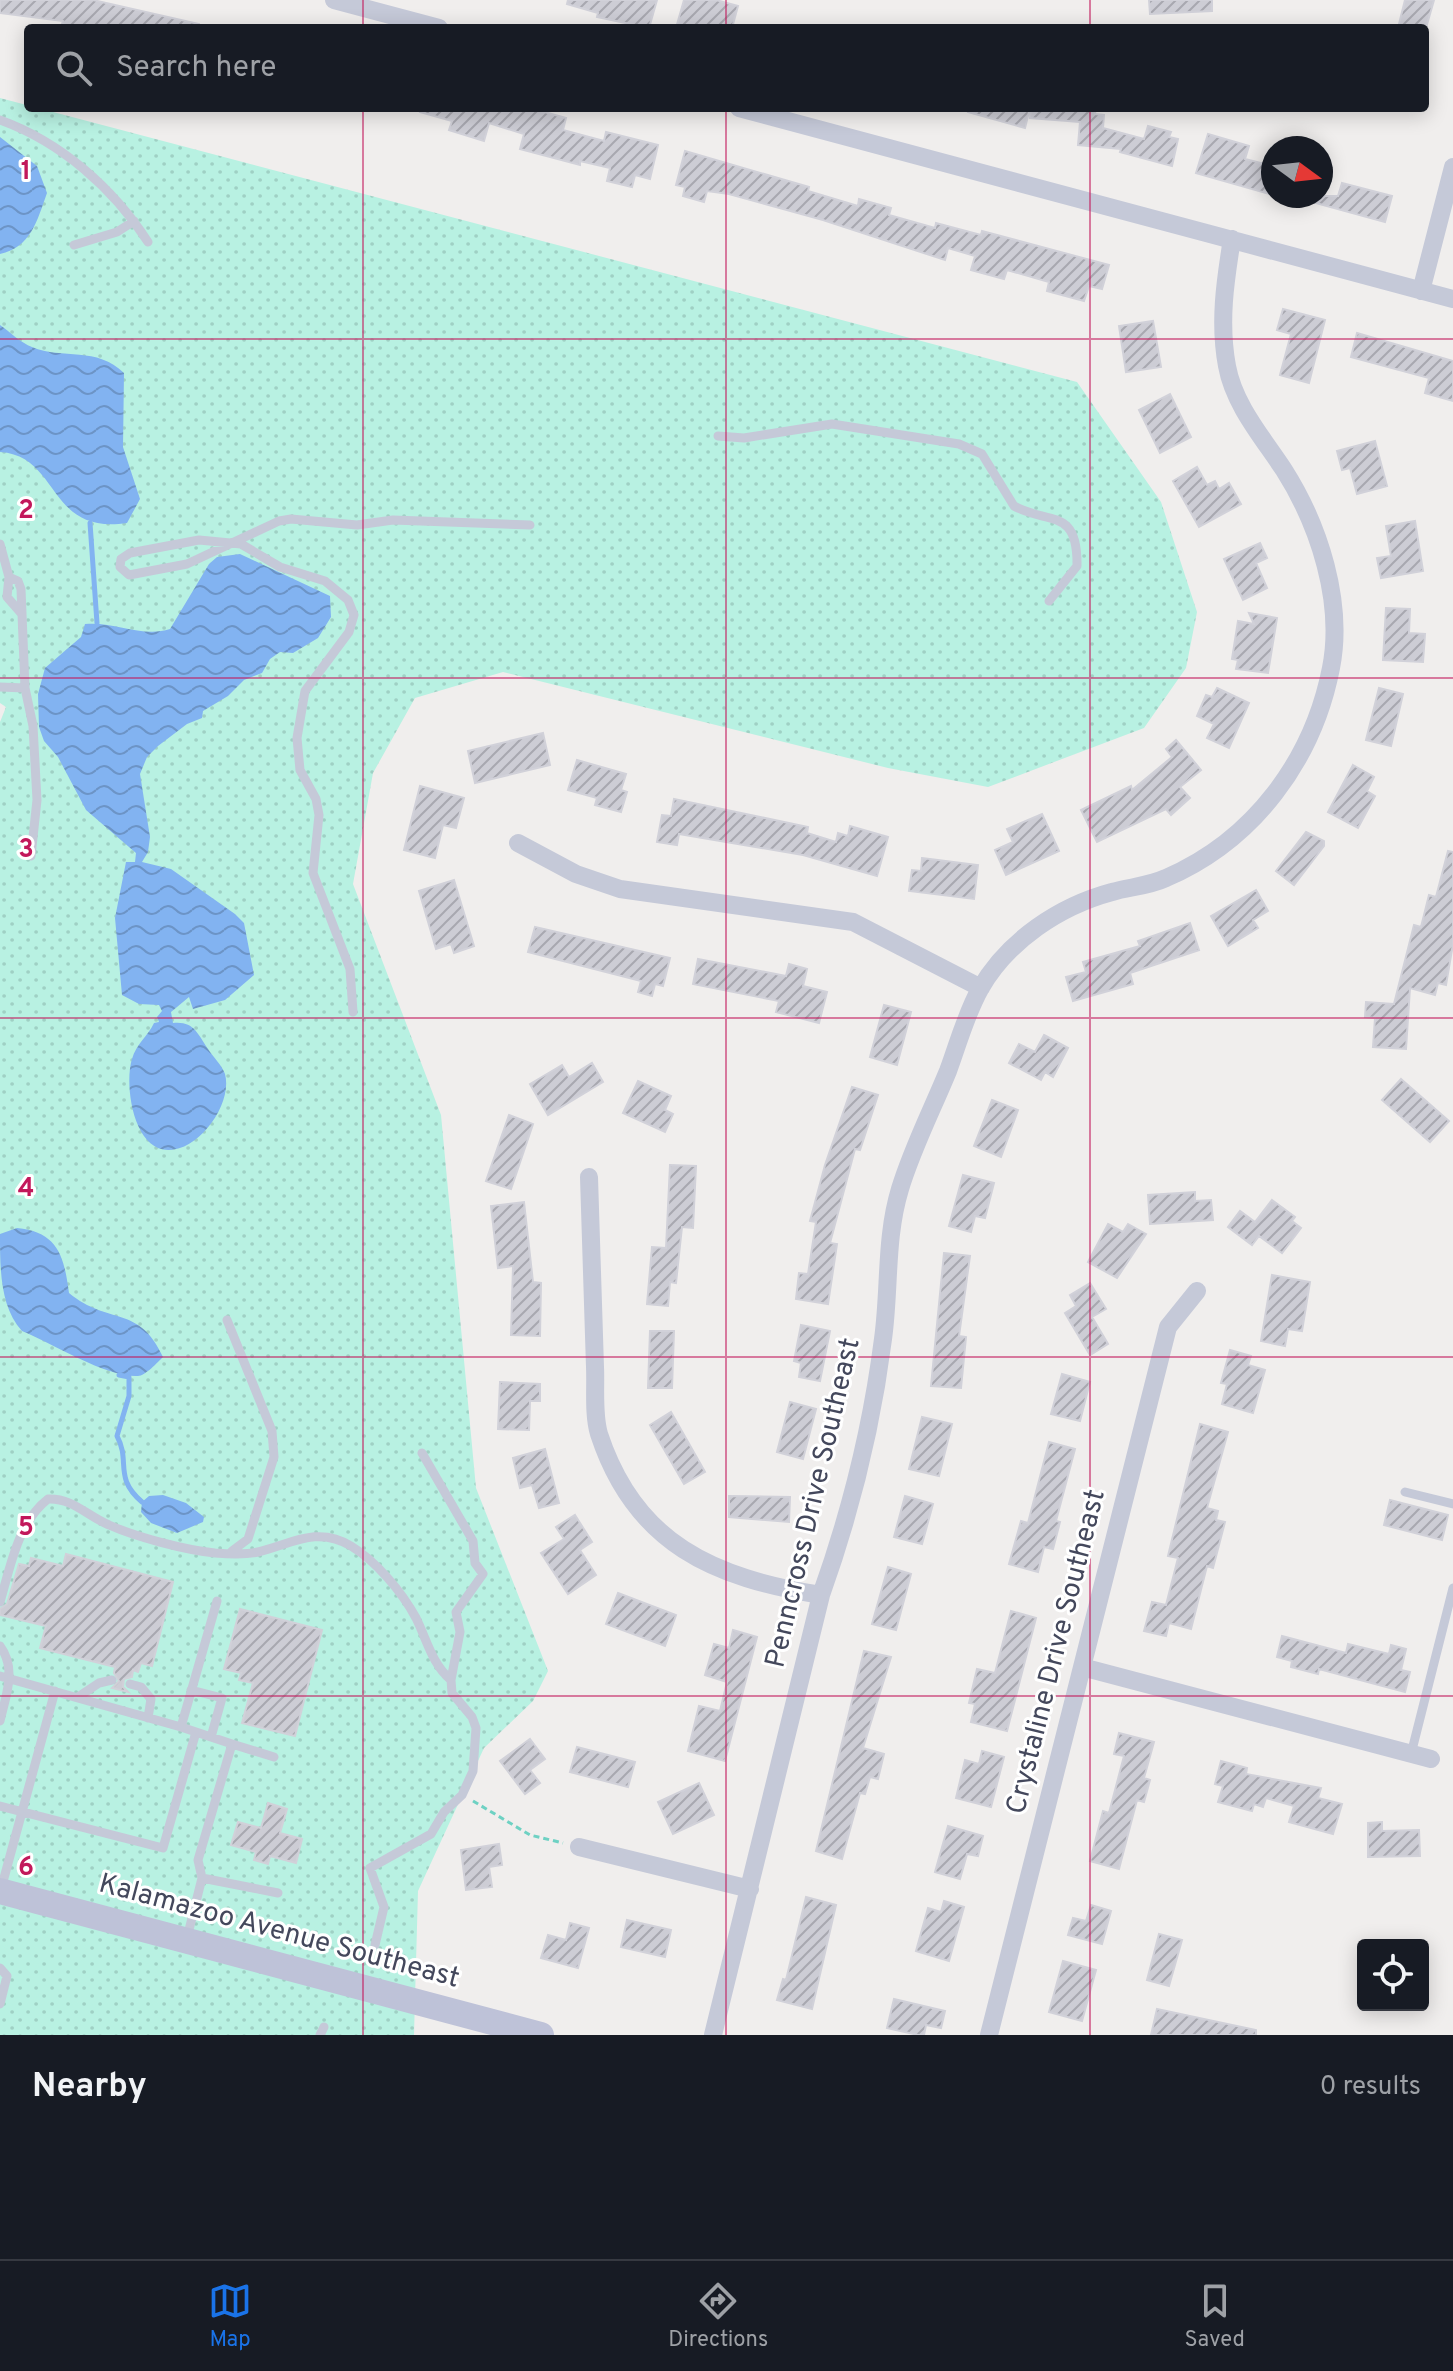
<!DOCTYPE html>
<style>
:root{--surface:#171b24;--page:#242831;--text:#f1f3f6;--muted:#9ea1a6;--line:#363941;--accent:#1a73e8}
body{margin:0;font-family:Overpass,sans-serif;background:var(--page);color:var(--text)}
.controls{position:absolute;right:24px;bottom:24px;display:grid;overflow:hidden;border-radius:8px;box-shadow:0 4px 20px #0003}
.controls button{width:72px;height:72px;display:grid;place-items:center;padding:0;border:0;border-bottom:2px solid var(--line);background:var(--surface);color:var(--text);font:40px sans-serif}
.compass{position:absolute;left:1261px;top:136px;width:72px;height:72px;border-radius:50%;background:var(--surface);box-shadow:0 4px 20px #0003;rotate:105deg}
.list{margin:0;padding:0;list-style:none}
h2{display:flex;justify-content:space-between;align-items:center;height:104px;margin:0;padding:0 32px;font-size:34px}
h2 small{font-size:26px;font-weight:400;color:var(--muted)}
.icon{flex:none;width:44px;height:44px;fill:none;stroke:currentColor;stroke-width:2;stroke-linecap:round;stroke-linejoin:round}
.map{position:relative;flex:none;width:1453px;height:2035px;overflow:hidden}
.search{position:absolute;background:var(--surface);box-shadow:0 4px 20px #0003;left:24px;right:24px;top:24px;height:88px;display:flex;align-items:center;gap:20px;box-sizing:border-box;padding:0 28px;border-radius:8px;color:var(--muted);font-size:30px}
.sheet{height:224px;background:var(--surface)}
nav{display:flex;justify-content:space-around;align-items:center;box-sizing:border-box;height:112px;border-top:2px solid var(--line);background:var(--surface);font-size:22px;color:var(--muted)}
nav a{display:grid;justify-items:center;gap:4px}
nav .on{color:var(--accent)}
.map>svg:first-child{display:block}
.grass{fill:url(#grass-dots)}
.water{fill:url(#water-waves)}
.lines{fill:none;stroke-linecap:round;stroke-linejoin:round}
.stream{stroke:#82b3f1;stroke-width:5}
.building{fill:url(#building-hatch);stroke:#d1d1d9;stroke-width:2}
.path{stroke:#6ed1c3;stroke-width:3;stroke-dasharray:6 4;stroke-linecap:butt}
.lane{stroke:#c5c9d8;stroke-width:9}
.street{stroke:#c5c9d8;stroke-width:18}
.secondary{stroke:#bec2d8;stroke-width:26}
.grid{fill:none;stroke:#c2185b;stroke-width:2;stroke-opacity:0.55}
.labels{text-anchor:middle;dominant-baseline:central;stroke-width:6;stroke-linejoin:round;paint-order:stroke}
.street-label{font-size:28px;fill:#44485c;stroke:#fff}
.grid-label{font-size:26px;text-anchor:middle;font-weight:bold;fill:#c2185b;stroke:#fff;stroke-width:6;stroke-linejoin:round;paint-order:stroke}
</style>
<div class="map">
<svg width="1453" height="2035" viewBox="0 0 1453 2035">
<defs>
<pattern id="grass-dots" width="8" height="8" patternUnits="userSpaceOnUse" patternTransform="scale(2)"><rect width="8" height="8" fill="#b8f1e2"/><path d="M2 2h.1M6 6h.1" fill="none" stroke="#9fd0c4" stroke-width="1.8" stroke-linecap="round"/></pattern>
<pattern id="water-waves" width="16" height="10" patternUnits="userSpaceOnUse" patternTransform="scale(2)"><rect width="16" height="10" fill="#82b3f1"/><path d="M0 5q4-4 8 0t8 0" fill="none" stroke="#6c94c6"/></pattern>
<pattern id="building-hatch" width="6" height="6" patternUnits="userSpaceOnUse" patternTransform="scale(2)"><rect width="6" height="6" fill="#cdcdd5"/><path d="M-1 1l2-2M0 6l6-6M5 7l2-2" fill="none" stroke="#a8a8b0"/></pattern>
</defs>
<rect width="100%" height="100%" fill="#f0eeed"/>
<!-- grass -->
<path class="grass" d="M0 98 1077 382 1161 502 1197 612 1186 668 1144 728 988 787 888 768 503 672 415 698 373 773 353 884 441 1115 476 1488 548 1671 533 1701 484 1748 418 1891 414 2035H0V722L6 707 0 703Z"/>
<!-- water -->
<path class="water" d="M0 137 37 166 47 193C37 221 31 247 0 254Z
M0 325C10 332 21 343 32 347 63 360 97 346 124 373L123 447 140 499 127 523C46 535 61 456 0 452Z
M240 554 330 596 331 617 318 638 293 653 280 652 270 659 262 673 244 680 228 696 203 711 202 718 187 724 158 746 147 757 140 774 150 837 148 852 142 862 171 869 235 914 244 923 254 975 225 1000 193 1009 189 997 171 1012 173 1023C194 1021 197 1033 208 1049 213 1057 222 1065 225 1074 233 1104 199 1150 169 1150 133 1151 124 1084 132 1059 136 1044 148 1036 154 1023L159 1022 157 1017 162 1011 159 1005 139 1004 122 995 115 918 126 862H135L136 853 86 810 58 757 44 741 39 727 38 694 45 668 81 637 85 624C114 621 142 638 170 629L209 564 217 557Z
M17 1228C58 1232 64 1256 69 1293 109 1326 139 1304 163 1357 158 1362 145 1376 138 1376 108 1378 53 1344 22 1331 0 1307 0 1269 0 1234Z
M163 1495 186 1503 204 1517 203 1522 177 1533 151 1523 141 1512 142 1502 149 1496Z"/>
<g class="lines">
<!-- stream -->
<path class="stream" d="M90 523 97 623
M119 1375 129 1377V1396L117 1436C131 1462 113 1477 142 1502"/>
</g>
<!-- building -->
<path class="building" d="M0 0H93L199 24V28H81L62 24 63 21 0 13Z
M568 0H657L649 28 597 17 598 13 567 4Z
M684 0H716L738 6 732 28H676Z
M1149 0H1212V11L1150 14Z
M1405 0H1434L1426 28H1398Z
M421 108H530L566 118 563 130 604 141 606 132 658 145 650 179 635 175 632 187 607 181 610 168 580 161V165L520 149 524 134 489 123 484 141 449 130 452 121 420 112Z
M969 108H1030L1025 128 968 112Z
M1031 108H1096L1095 114 1104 115 1103 128 1144 139 1148 126 1171 132 1169 137 1178 139 1172 166 1120 152 1121 149 1078 145 1080 122 1030 118Z
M1208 134 1249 146 1245 159 1273 166V195L1196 173Z
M685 151 809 187 808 191 858 206 859 199 891 208 889 215 935 228 936 223 981 235 982 231 1109 265 1102 289 1089 286 1084 301 1047 291 1049 282 1007 270 1004 279 971 270 975 256 948 248 945 260 823 220 729 194 707 191 704 202 683 196 685 187 676 185Z
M1342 183 1392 196 1385 222 1305 200 1306 196H1338Z
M1283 309 1325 320 1309 383 1280 375 1291 334 1277 330Z
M1153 321 1161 367 1126 372 1119 326Z
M1357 333 1453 361V401L1425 393 1429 378 1351 357Z
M1170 394 1191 437 1160 453 1139 410Z
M1375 441 1387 486 1357 494 1350 468 1342 470 1337 451Z
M1197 467 1207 485 1215 481 1219 489 1229 483 1241 504 1199 527 1173 481Z
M1415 521 1423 571 1381 578 1377 558 1391 556 1386 526Z
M1260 543 1267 558 1256 563 1267 588 1243 600 1224 559Z
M1386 608 1410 609 1409 633 1425 634 1423 662 1383 660Z
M1249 613 1277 618 1268 673 1236 669 1238 660 1232 659 1238 621 1254 624Z
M1217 688 1249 703 1229 748 1207 738 1214 724 1197 716 1206 695 1212 697Z
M1379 688 1403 694 1391 746 1366 740Z
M543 733 550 765 475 783 468 751Z
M1176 740 1201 770 1180 787 1190 798 1171 815 1166 809 1097 842 1081 810 1131 786 1132 790 1172 757 1166 749Z
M577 760 626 774 621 790 627 792 621 812 595 805 597 798 568 790Z
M1353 765 1374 777 1367 791 1375 796 1358 828 1328 812Z
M420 786 464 798 456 828 443 825 435 858 404 850Z
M674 799 808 827 807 833 836 842 838 833 848 836 850 826 888 837 877 876 803 855 679 834 677 845 657 842 662 815 671 816Z
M1042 814 1059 851 1006 875 995 850 1013 842 1007 829Z
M1306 832 1324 841V846L1294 885 1276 871Z
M1448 851 1453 852V944L1446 985 1438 983 1435 995 1410 988 1406 1049 1373 1047 1375 1018 1365 1017 1366 1002 1394 1004 1414 925 1421 927 1429 895 1436 897Z
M922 858 978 865 974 899 909 891 912 870 921 871Z
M454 880 474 946 454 953 451 944 436 949 419 891Z
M1256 890 1268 911 1253 920 1258 928 1228 946 1211 916Z
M1190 923 1199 950 1130 973 1133 984 1073 1001 1066 977 1086 972 1083 962 1140 946 1138 941Z
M535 927 670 958 663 986 655 984 652 996 638 992 641 981 528 952Z
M698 959 786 976 789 964 807 969 803 986 827 992 819 1023 776 1012 779 1001 693 984Z
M884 1005 911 1012 897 1065 870 1057Z
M1044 1035 1068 1048 1053 1077 1045 1072 1041 1080 1009 1063 1019 1044 1035 1052Z
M592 1063 603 1082 548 1115 530 1084 562 1065 569 1077Z
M1401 1079 1449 1121 1430 1142 1382 1100Z
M638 1081 671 1096 665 1110 673 1114 665 1132 623 1113Z
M852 1087 878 1095 860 1150 855 1149 830 1243 837 1244 828 1304 796 1299 799 1273 808 1274 816 1222 810 1221 825 1165Z
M992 1100 1018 1110 1001 1157 974 1146Z
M509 1115 533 1124 511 1189 486 1181Z
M670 1165 696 1166 693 1228 682 1227 676 1283 670 1282 668 1306 647 1304 652 1247 666 1248Z
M963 1175 994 1183 985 1218 975 1216 971 1232 949 1226Z
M1195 1192V1201L1211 1200 1213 1220 1150 1224 1148 1195Z
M1272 1200 1295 1217 1292 1221 1301 1228 1282 1253 1259 1236 1252 1245 1228 1227 1240 1211 1255 1222Z
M524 1202 533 1282 541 1283 540 1336 511 1335 513 1266 498 1268 491 1206Z
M1108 1224 1123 1232 1128 1224 1146 1234 1117 1278 1088 1262Z
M944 1253 970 1256 959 1336 966 1337 961 1388 931 1386Z
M1272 1275 1310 1282 1302 1331 1288 1329 1285 1346 1261 1341Z
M1090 1283 1106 1309 1092 1317 1108 1344 1090 1355 1065 1313 1076 1306 1070 1295Z
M801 1325 830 1331 820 1381 799 1377 801 1363 794 1361Z
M650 1331H674L672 1388H648Z
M1230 1350 1251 1356 1248 1365 1265 1370 1253 1413 1222 1404 1227 1384 1221 1383Z
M1062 1374 1090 1382 1080 1421 1051 1414Z
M500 1382 540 1384V1401H530L529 1430 498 1429Z
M790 1402 816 1409 803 1459 777 1452Z
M671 1412 705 1472 684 1484 650 1425Z
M922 1417 952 1424 939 1476 909 1469Z
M1200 1424 1228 1432 1207 1508 1218 1511 1216 1520 1225 1522 1213 1568 1207 1566 1191 1629 1169 1623 1166 1636 1144 1631 1152 1602 1166 1605 1178 1558 1168 1556Z
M1049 1442 1075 1449 1056 1521 1060 1522 1053 1549 1044 1547 1038 1572 1009 1564 1021 1521 1028 1523Z
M545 1449 559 1503 539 1508 532 1485 520 1488 513 1458Z
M729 1496 790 1497 789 1522 729 1517Z
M905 1496 933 1504 922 1544 894 1537Z
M1390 1500 1448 1515 1442 1540 1384 1525Z
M575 1515 592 1542 580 1550 596 1575 568 1594 541 1553 564 1539 556 1527Z
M66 1554 173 1582 152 1666 141 1663 138 1672 133 1670 132 1677 124 1679 123 1687 128 1692 112 1688 119 1681 114 1673 115 1667 40 1648 46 1626 0 1615V1609L7 1604 19 1564 29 1566 31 1558 63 1566Z
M888 1567 911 1574 896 1630 872 1624Z
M618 1593 676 1615 665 1646 606 1624Z
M240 1609 322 1630 295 1736 242 1723 253 1683 239 1680 241 1673 224 1669Z
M1011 1611 1036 1618 1007 1731 971 1722 975 1704 969 1703 977 1669 995 1673Z
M733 1630 757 1637 725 1761 688 1751 699 1706 720 1711 727 1682 705 1675 714 1644 729 1648Z
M1282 1636 1346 1653 1348 1644 1389 1654 1391 1645 1406 1649 1401 1670 1410 1672 1405 1692 1319 1669 1318 1674 1291 1667 1292 1661 1277 1657Z
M864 1651 891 1657 863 1748 884 1754 878 1779 870 1777 865 1794 860 1793 842 1859 816 1851Z
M1119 1733 1154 1742 1144 1778 1150 1780 1144 1802 1137 1800 1119 1869 1090 1861 1103 1811 1109 1813 1124 1756 1114 1754Z
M530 1739 545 1759 530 1770 540 1783 525 1794 500 1761Z
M577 1747 635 1762 628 1787 570 1772Z
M982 1751 1004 1757 991 1807 956 1798 965 1760 979 1764Z
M1221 1761 1247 1768 1246 1774 1321 1788 1318 1798 1342 1804 1333 1834 1289 1822 1294 1806 1266 1798 1263 1807 1254 1804 1252 1811 1218 1802 1223 1786 1215 1784Z
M699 1783 714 1815 673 1834 658 1802Z
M268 1803 287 1809 280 1833 302 1839 296 1863 270 1856 268 1864 254 1860 256 1852 231 1845 238 1822 261 1828Z
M1382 1822V1831L1419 1830 1420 1856 1368 1857V1823Z
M948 1826 983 1836 978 1856 967 1854 960 1879 935 1872Z
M499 1844 502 1865 489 1867 492 1887 466 1890 461 1850Z
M806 1897 836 1905 812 2009 777 2000 783 1979 786 1980Z
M944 1901 964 1907 949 1961 916 1951 928 1908 941 1912Z
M1091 1905 1111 1911 1102 1944 1068 1935 1073 1918 1086 1921Z
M627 1920 671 1930 665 1957 621 1947Z
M570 1923 589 1928 578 1968 541 1958 548 1935 566 1940Z
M1159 1934 1182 1940 1169 1986 1147 1980Z
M1063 1961 1096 1970 1082 2021 1049 2012Z
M894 1999 945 2011 941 2028 926 2025 924 2035H918L887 2028Z
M1157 2009 1256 2030V2035H1151Z"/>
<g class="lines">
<!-- path -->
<path class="path" d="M473 1801 530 1835 563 1843"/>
<!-- lane -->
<path class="lane" d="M0 120C61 142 113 188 148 242
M74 245 117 232 134 221
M718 436 744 438 832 424 959 444 982 454 1014 506C1047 525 1078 506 1077 566L1049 601
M0 544 9 577
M21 613 7 597 9 577 18 581 21 589 25 688 33 726 37 800 31 856
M0 687 25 688
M353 1012 350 969 313 873 319 815 316 799 300 770 297 738 305 691 349 632 354 615 348 600 325 581 280 567 241 544 199 540 130 553 121 559 120 567 129 575 187 564 279 521 291 519 357 525 393 520 530 525
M227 1320 272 1431 274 1457 248 1539 232 1551
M422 1453 473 1541 475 1563 483 1574 456 1612 460 1632 451 1680
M1405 1492 1453 1504
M0 1602C10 1568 18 1522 48 1499 73 1498 87 1516 109 1525 136 1537 185 1550 215 1553 228 1554 245 1555 258 1552 289 1545 317 1525 351 1546 376 1561 402 1592 416 1618 427 1640 432 1664 451 1680L452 1693 472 1717 476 1728 473 1771 462 1795 444 1812 431 1834 370 1868 384 1907 375 1945
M0 1646C17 1669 6 1695 0 1721
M0 1676 181 1727
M130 1684 141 1687 151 1699 148 1718
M191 1690 222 1698 211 1737
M78 1697 99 1683 112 1680
M196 1732 181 1727 217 1601
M1411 1754 1453 1588
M0 1806 163 1848 196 1732 232 1744
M202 1878 278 1893
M1 1889 55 1691
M187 1938 202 1878 198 1860 232 1744 274 1757
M0 1968 7 1976 0 2004
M320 2035 324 2027"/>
<!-- street -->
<path class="street" d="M334 0 439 28
M739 108 1453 299
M1421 291 1453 167
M518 843 576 874 620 889 853 922 981 988
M589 1177C591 1241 593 1304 595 1367 596 1387 593 1414 599 1434 635 1544 714 1578 821 1595
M1082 1667 1431 1759
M579 1847 750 1889
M713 2035 821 1595C850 1514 872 1425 883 1339 890 1289 885 1238 900 1189 912 1149 932 1110 948 1071 958 1044 966 1014 980 989 1008 940 1060 906 1112 892 1129 887 1149 886 1166 878 1254 840 1313 760 1331 668 1344 602 1319 525 1284 470 1263 438 1234 405 1227 366 1219 323 1225 282 1232 239
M989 2035 1168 1327 1197 1291"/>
<!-- secondary -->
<path class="secondary" d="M0 1891 541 2035"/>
</g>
<!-- grid -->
<path class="grid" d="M363 0V28M726 0V28M1090 0V28M363 108V2035M726 108V2035M1090 108V2035M0 339H1453M0 678H1453M0 1018H1453M0 1357H1453M0 1696H1453"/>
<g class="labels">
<!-- street labels -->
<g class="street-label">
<text transform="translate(814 1503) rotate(-77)">Penncross Drive Southeast</text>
<text transform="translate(1057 1652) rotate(-76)">Crystaline Drive Southeast</text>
<text transform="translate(279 1932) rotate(15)">Kalamazoo Avenue Southeast</text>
</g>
</g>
<g class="grid-label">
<text x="26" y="179">1</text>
<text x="26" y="518">2</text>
<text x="26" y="857">3</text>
<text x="26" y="1196">4</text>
<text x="26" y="1535">5</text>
<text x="26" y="1875">6</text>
</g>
</svg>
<div class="controls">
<button><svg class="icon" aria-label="locate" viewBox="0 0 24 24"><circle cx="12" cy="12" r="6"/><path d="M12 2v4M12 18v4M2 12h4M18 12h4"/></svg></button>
</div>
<svg class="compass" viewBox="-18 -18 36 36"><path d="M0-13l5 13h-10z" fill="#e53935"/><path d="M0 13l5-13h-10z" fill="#9ea1a6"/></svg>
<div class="search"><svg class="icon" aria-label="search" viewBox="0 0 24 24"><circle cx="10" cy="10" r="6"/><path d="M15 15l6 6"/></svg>Search here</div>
</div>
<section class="sheet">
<h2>Nearby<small>0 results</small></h2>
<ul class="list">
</ul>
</section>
<nav>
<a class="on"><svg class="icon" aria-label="map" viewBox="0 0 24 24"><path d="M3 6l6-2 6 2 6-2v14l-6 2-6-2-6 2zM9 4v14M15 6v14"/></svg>Map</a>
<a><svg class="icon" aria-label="directions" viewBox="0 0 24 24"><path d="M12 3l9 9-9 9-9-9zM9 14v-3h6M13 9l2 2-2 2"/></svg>Directions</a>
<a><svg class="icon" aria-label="saved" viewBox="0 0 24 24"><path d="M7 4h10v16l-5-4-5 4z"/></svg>Saved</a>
</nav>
